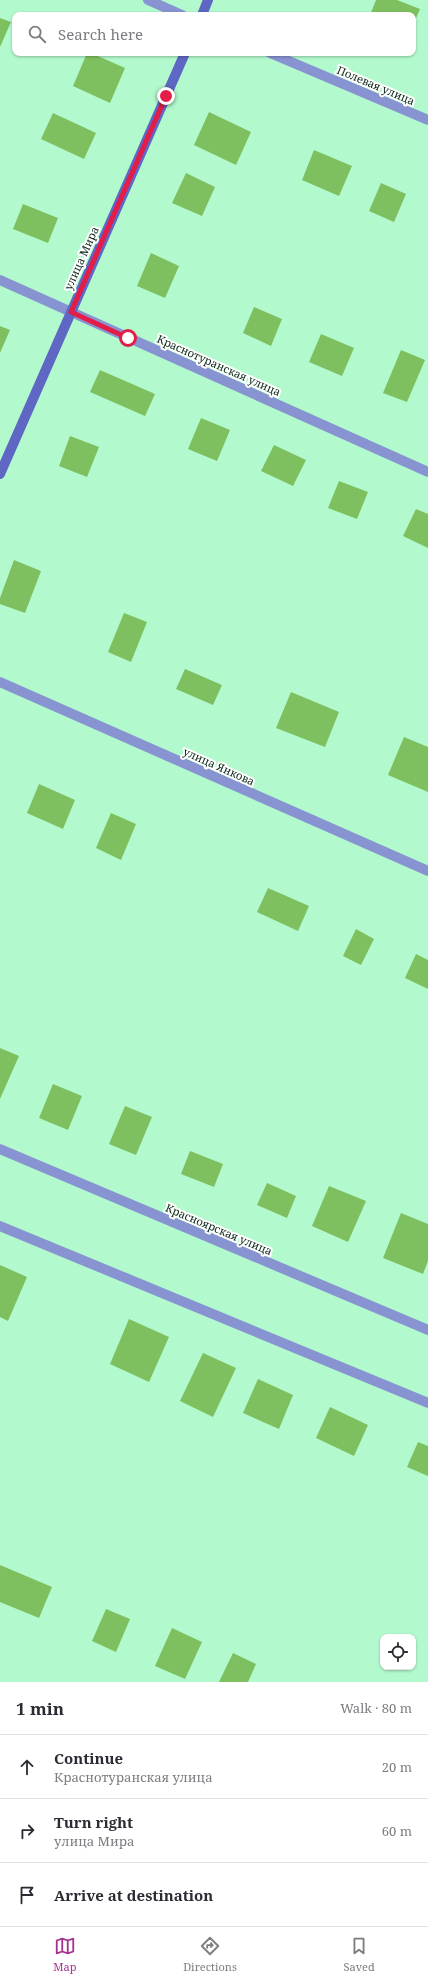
<!DOCTYPE html>
<meta charset="utf-8">
<style>
:root{--surface:#fff;--page:#f2f2f3;--text:#2b2b33;--muted:#7c7c81;--line:#e1e1e2;--accent:#a4328e}
body{margin:0;font-family:"Noto Serif",serif;background:var(--page);color:var(--text)}
.controls{position:absolute;right:12px;bottom:12px;display:grid;overflow:hidden;border-radius:8px;box-shadow:0 1px 3px #0004}
.controls button{width:36px;height:36px;display:grid;place-items:center;padding:0;border:0;border-bottom:1px solid var(--line);background:var(--surface);color:var(--text);font:20px sans-serif}
.stop{position:absolute;width:12px;height:12px;margin:-9px;border:3px solid #e11d48;border-radius:50%;background:#fff}
.stop.end{background:#e11d48;border-color:#fff;box-shadow:0 1px 4px #0008}
.list{margin:0;padding:0;list-style:none}
h2{display:flex;justify-content:space-between;align-items:center;height:52px;margin:0;padding:0 16px;font-size:17px}
h2 small{font-size:13px;font-weight:400;color:var(--muted)}
.list li{display:grid;grid-template-columns:26px 1fr auto;gap:12px;align-items:center;box-sizing:border-box;height:64px;padding:0 16px;border-top:1px solid var(--line)}
.list b{display:block;font-size:15px;white-space:nowrap}
.list p{margin:0;font-size:13px;white-space:nowrap;color:var(--muted)}
.list em{font-size:13px;font-style:normal;color:var(--muted)}
.icon{flex:none;width:22px;height:22px;fill:none;stroke:currentColor;stroke-width:2;stroke-linecap:round;stroke-linejoin:round}
.map{position:relative;flex:none;width:428px;height:1682px;overflow:hidden}
.search{position:absolute;background:var(--surface);box-shadow:0 1px 3px #0004;left:12px;right:12px;top:12px;height:44px;display:flex;align-items:center;gap:10px;box-sizing:border-box;padding:0 14px;border-radius:8px;color:var(--muted);font-size:15px}
.sheet{height:244px;background:var(--surface)}
nav{display:flex;justify-content:space-around;align-items:center;box-sizing:border-box;height:56px;border-top:1px solid var(--line);background:var(--surface);font-size:11px;color:var(--muted)}
nav a{display:grid;justify-items:center;gap:2px}
nav .on{color:var(--accent)}
.map>svg:first-child{display:block}
.building{fill:#7ec05f}
.lines{fill:none;stroke-linecap:round;stroke-linejoin:round}
.street{stroke:#8893d1;stroke-width:10}
.secondary{stroke:#5e67c3;stroke-width:10}
.route{stroke:#e11d48;stroke-width:5}
.labels{text-anchor:middle;dominant-baseline:central;stroke-width:4;stroke-linejoin:round;paint-order:stroke}
.street-label{font-size:11px;fill:#0c2919;stroke:#fff}
</style>
<div class="map">
<svg width="428" height="1682" viewBox="0 0 428 1682">
<rect width="100%" height="100%" fill="#b2f9cd"/>
<!-- building -->
<path class="building" d="M376 0H397L420 9 413 25V15H370Z
M0 18 11 22 0 47Z
M87 53H91L125 68 110 103 73 86Z
M209 112 251 132 236 165 194 145Z
M53 113 96 133 84 159 41 139Z
M314 150 352 166 339 196 302 180Z
M186 173 215 187 202 216 172 203Z
M381 183 406 194 394 222 369 211Z
M23 204 58 218 48 243 13 229Z
M151 253 179 266 165 298 137 286Z
M254 307 282 319 271 346 243 333Z
M0 326 10 330 0 353Z
M321 334 354 348 342 376 309 362Z
M401 350 425 360 407 402 383 393Z
M100 370 155 394 145 416 90 392Z
M201 418 230 430 217 461 188 449Z
M70 436 99 447 87 477 59 466Z
M274 445 306 460 293 486 261 471Z
M339 481 368 492 357 519 328 508Z
M416 509 428 514V548L403 536Z
M14 560 41 571 25 613 0 604V598Z
M124 613 147 622 131 662 108 652Z
M185 669 222 685 213 705 176 689Z
M291 692 339 712 325 747 276 728Z
M404 737 428 747V792L388 775Z
M39 784 75 800 63 829 27 813Z
M111 813 136 824 121 860 96 848Z
M268 888 309 906 298 931 257 912Z
M356 929 374 939 361 965 343 956Z
M416 954 428 960V989L405 978Z
M0 1048 19 1056 0 1099Z
M53 1084 82 1096 68 1130 39 1118Z
M125 1106 152 1117 136 1155 109 1144Z
M190 1151 223 1164 214 1187 181 1174Z
M267 1183 296 1196 287 1218 257 1205Z
M329 1186 366 1201 348 1242 312 1226Z
M401 1213 428 1224V1261L423 1274 383 1258Z
M0 1265 27 1277 8 1321 0 1317Z
M129 1319 169 1337 149 1382 110 1364Z
M203 1353 236 1368 213 1417 180 1401Z
M258 1379 293 1395 279 1429 243 1413Z
M330 1407 368 1425 354 1456 316 1438Z
M418 1442 428 1446V1476L407 1467Z
M0 1565 52 1587 39 1618 0 1602Z
M106 1609 130 1619 116 1652 92 1641Z
M172 1628 202 1642 185 1679 155 1666Z
M233 1653 256 1664 248 1682H219Z"/>
<g class="lines">
<!-- street -->
<path class="street" d="M148 0 182 15
M270 53 428 120
M0 280 428 472
M0 682 428 871
M0 1149 428 1330
M0 1226 428 1403"/>
<!-- secondary -->
<path class="secondary" d="M202 15 208 0
M0 474 185 53"/>
</g>
<g class="lines">
<!-- route -->
<path class="route" d="M128 338 71 312 166 96"/>
</g>
<g class="labels">
<!-- street labels -->
<g class="street-label">
<text transform="translate(376 85) rotate(23)">Полевая улица</text>
<text transform="translate(81 258) rotate(-66)">улица Мира</text>
<text transform="translate(219 365) rotate(24)">Краснотуранская улица</text>
<text transform="translate(219 766) rotate(24)">улица Янкова</text>
<text transform="translate(219 1229) rotate(23)">Красноярская улица</text>
</g>
</g>
</svg>
<div class="controls">
<button><svg class="icon" aria-label="locate" viewBox="0 0 24 24"><circle cx="12" cy="12" r="6"/><path d="M12 2v4M12 18v4M2 12h4M18 12h4"/></svg></button>
</div>
<div class="stop" style="left:128px;top:338px"></div>
<div class="stop end" style="left:166px;top:96px"></div>
<div class="search"><svg class="icon" aria-label="search" viewBox="0 0 24 24"><circle cx="10" cy="10" r="6"/><path d="M15 15l6 6"/></svg>Search here</div>
</div>
<section class="sheet">
<h2>1 min<small>Walk · 80 m</small></h2>
<ul class="list">
<li><svg class="icon" aria-label="ahead" viewBox="0 0 24 24"><path d="M12 20V5M6 11l6-6 6 6"/></svg><div><b>Continue</b><p>Краснотуранская улица</p></div><em>20 m</em></li>
<li><svg class="icon" aria-label="right" viewBox="0 0 24 24"><path d="M7 20v-9h11M14 6l5 5-5 5"/></svg><div><b>Turn right</b><p>улица Мира</p></div><em>60 m</em></li>
<li><svg class="icon" aria-label="arrive" viewBox="0 0 24 24"><path d="M6 21V4h12l-3 4 3 4H6"/></svg><div><b>Arrive at destination</b></div></li>
</ul>
</section>
<nav>
<a class="on"><svg class="icon" aria-label="map" viewBox="0 0 24 24"><path d="M3 6l6-2 6 2 6-2v14l-6 2-6-2-6 2zM9 4v14M15 6v14"/></svg>Map</a>
<a><svg class="icon" aria-label="directions" viewBox="0 0 24 24"><path d="M12 3l9 9-9 9-9-9zM9 14v-3h6M13 9l2 2-2 2"/></svg>Directions</a>
<a><svg class="icon" aria-label="saved" viewBox="0 0 24 24"><path d="M7 4h10v16l-5-4-5 4z"/></svg>Saved</a>
</nav>
